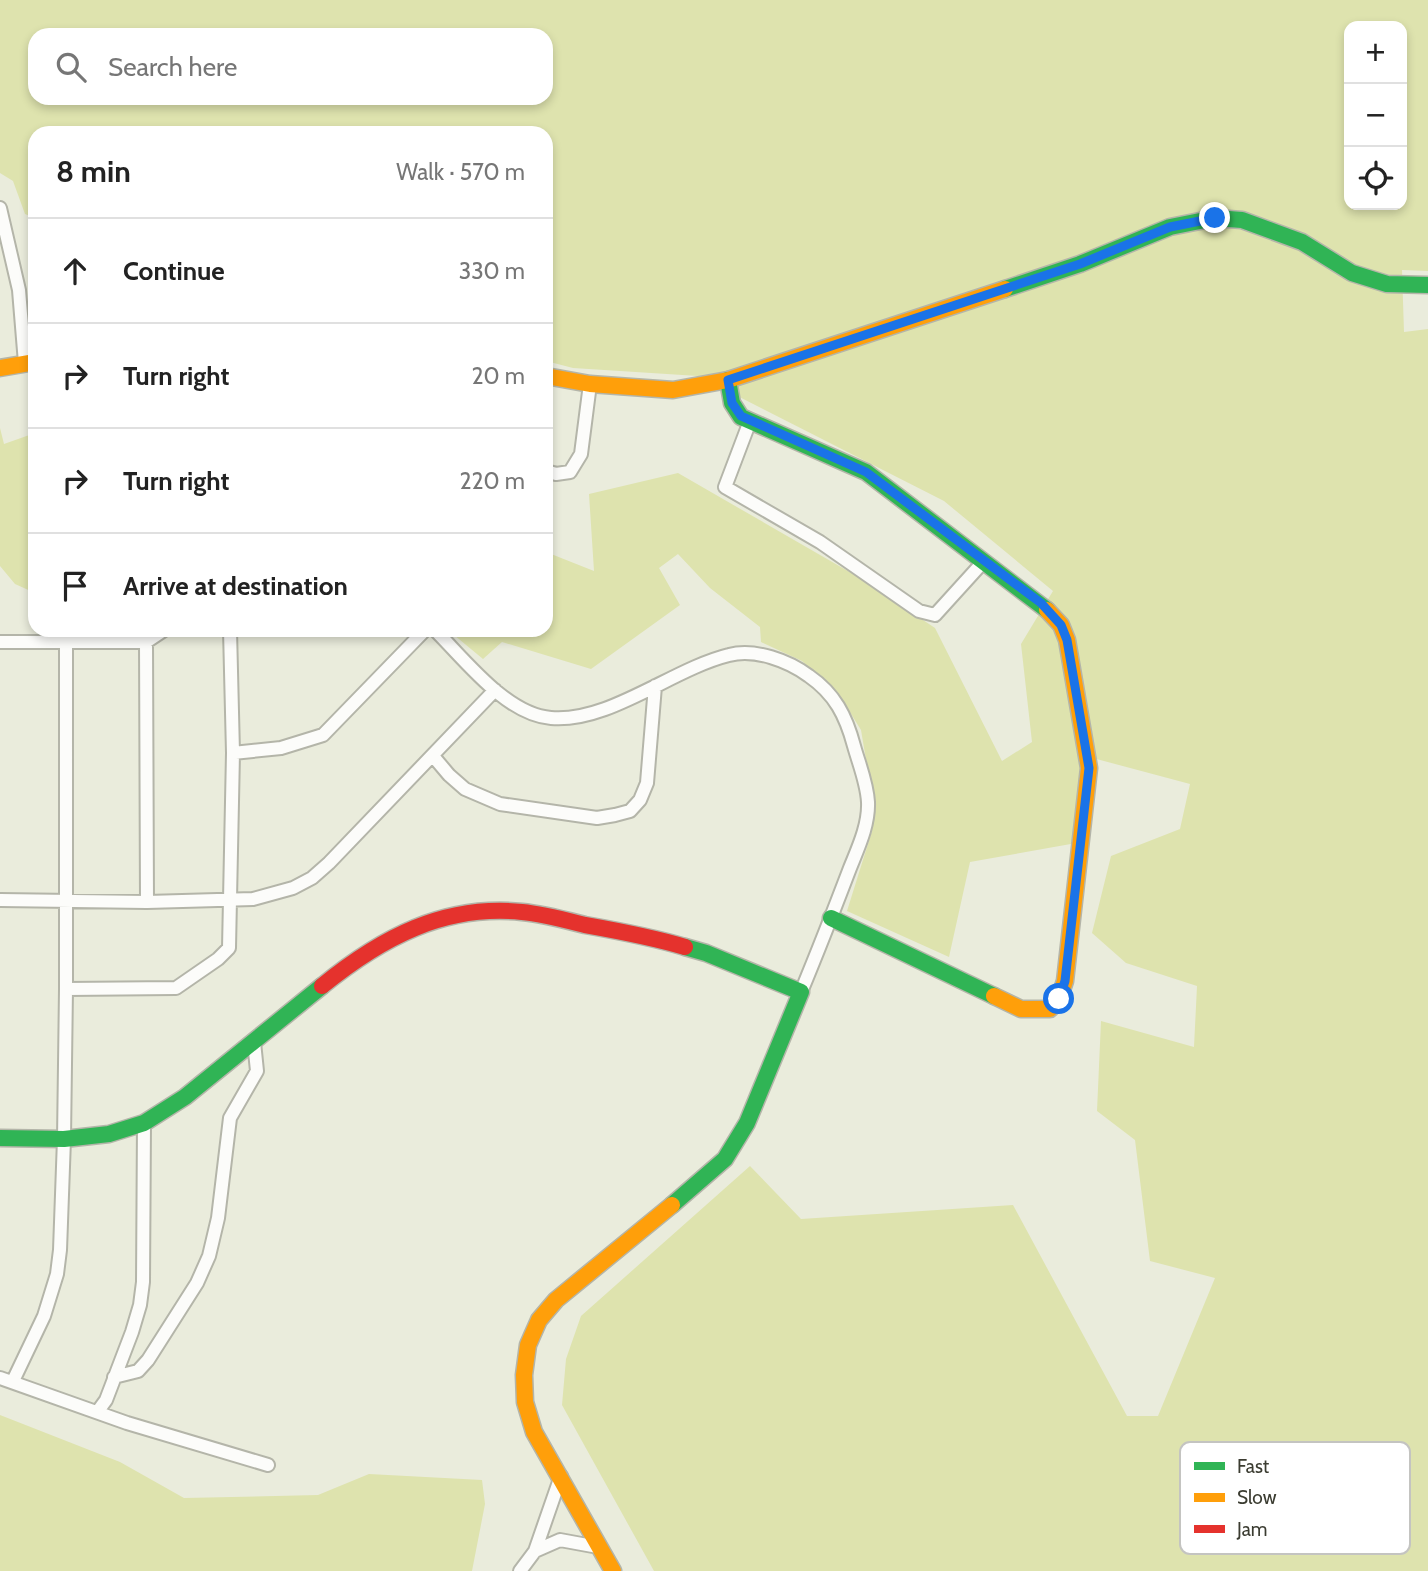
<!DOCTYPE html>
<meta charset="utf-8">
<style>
:root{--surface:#fff;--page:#f6f6f6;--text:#222;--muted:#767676;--line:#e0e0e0}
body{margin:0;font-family:Cabin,sans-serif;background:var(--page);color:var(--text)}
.controls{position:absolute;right:21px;top:21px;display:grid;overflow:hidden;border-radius:14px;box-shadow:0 4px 10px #0003}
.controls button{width:63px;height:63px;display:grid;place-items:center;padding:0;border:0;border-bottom:2px solid var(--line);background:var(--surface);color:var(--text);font:35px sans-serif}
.stop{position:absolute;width:21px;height:21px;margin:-16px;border:5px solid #1a73e8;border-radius:50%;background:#fff}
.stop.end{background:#1a73e8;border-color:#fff;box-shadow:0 2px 7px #0008}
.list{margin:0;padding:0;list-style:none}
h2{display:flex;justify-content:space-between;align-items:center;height:91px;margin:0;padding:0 28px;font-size:30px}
h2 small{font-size:23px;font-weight:400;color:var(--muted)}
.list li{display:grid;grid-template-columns:46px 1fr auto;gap:21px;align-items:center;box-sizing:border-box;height:105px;padding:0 28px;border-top:2px solid var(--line)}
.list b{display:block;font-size:26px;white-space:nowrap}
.list em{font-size:23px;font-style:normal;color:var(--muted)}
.icon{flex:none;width:38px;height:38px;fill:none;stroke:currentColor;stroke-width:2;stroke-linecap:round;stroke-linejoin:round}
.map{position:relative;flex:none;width:1428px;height:1571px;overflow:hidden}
.search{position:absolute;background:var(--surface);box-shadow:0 4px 10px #0003;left:28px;top:28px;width:525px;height:77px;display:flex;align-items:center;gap:18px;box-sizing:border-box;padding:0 24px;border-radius:21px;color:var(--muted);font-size:26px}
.panel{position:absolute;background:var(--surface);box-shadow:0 4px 10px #0003;left:28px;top:126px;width:525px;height:511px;border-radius:21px}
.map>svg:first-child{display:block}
.green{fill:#dee3ae;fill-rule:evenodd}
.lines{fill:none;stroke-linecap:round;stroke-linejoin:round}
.street-casing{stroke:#b4b5a9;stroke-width:16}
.fast-casing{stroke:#b4b5a9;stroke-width:19}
.slow-casing{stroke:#b4b5a9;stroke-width:19}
.jam-casing{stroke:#b4b5a9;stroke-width:19}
.street{stroke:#fcfcfa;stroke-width:12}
.fast{stroke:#30b455;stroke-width:16}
.slow{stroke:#ff9f0a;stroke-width:16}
.jam{stroke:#e5322d;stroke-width:16}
.route{stroke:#1a73e8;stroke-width:9}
.key{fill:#fff;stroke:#c4c4c1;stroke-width:2}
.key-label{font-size:19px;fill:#3b3c31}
</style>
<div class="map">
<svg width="1428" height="1571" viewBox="0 0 1428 1571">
<rect width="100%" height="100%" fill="#eaecdc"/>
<!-- green -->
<path class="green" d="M0 0H1428V271L1402 270 1404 332 1428 329V1571H654L562 1405 566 1359 581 1316 750 1166 801 1219 1013 1205 1127 1416H1158L1215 1278 1150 1261 1135 1140 1097 1111 1101 1021 1194 1047 1197 986 1126 963 1092 933 1111 856 1180 829 1190 784 1089 757 1082 842 970 862 949 957 847 911 872 831 873 801 861 730 838 693 802 661 761 642 760 627 710 588 678 554 659 568 680 605 591 669 502 642 483 659 448 630H546V552L594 571 589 494 678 473 860 578 935 628 1002 761 1032 742 1021 644 1053 591 944 501 698 376 573 368 546 361V133H35V218L25 214 13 181 0 173ZM1349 26H1402V205H1349ZM35 35H546V98H35Z
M0 428 4 444 35 433V593L15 584 0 566Z
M0 1415 120 1462 184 1498 318 1495 369 1474 482 1480 485 1504 472 1571H0Z"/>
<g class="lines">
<defs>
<path id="street" d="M0 208 19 290 25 363
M750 421 725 487 820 542 919 611 935 615 984 561
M546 471 556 474 570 472 581 454 590 384
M435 630C465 660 507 715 551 718 609 723 672 669 729 655 755 648 789 661 809 676 835 694 846 716 854 746 859 764 867 783 868 802 869 825 858 848 850 868 834 910 818 951 801 992
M0 642H146L164 630
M146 642 147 902
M233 753 281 748 323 735 425 630
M433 756 449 775 465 789 500 804 597 818 615 815 630 811 640 800 647 783 655 686
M0 900 147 902 253 899 293 888 312 878 329 863 495 690
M66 989 176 988 218 959 229 948 233 753 230 630
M114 1377 138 1371 148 1360 197 1283 209 1256 218 1218 230 1118 257 1071 254 1042
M0 1378 127 1423 268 1465
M13 1381 44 1316 57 1274 60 1250 64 1139 66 989V642
M98 1411 106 1400 132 1332 140 1305 143 1282 144 1123
M535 1551 560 1540 598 1547
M520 1571 535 1551 561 1476"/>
<path id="fast" d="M1005 289 1080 264 1170 227 1215 218 1242 220 1302 242 1352 273 1387 284 1428 285
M728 380 732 403 741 417 866 472 1047 610
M831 918 994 996
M0 1138 64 1139 109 1134 144 1123 185 1097 322 986
M672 1205 725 1159 747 1123 801 992 706 953 685 947"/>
<path id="slow" d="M0 368 35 362
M546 376 590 384 673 390 728 380 1005 289
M994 996 1021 1009H1050L1059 999 1065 981 1089 768 1067 640 1061 625 1047 610
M613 1571 534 1432 525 1402 524 1375 528 1345 539 1320 556 1300 672 1205"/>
<path id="jam" d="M322 986C381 938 444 904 522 912 543 914 565 920 585 925 619 931 652 937 685 947"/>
</defs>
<!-- street casing -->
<use href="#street" class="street-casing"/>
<!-- fast casing -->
<use href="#fast" class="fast-casing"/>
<!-- slow casing -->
<use href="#slow" class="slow-casing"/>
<!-- jam casing -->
<use href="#jam" class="jam-casing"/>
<!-- street -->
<use href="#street" class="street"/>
<!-- fast -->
<use href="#fast" class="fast"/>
<!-- slow -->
<use href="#slow" class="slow"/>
<!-- jam -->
<use href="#jam" class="jam"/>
</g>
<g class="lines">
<!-- route -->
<path class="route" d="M1059 999 1065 981 1089 768 1067 640 1061 625 1041 603 866 472 741 416 732 403 728 380 1080 264 1170 227 1215 218"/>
</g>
<!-- legend -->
<rect x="1180" y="1442" width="230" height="112" rx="10" class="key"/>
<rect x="1194" y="1462" width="31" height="8" fill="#30b455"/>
<rect x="1194" y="1493" width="31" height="9" fill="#ff9f0a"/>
<rect x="1194" y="1525" width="31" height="8" fill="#e5322d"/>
<g class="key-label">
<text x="1237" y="1473">Fast</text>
<text x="1237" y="1504">Slow</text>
<text x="1237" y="1536">Jam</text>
</g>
</svg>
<div class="controls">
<button>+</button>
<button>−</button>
<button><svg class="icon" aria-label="locate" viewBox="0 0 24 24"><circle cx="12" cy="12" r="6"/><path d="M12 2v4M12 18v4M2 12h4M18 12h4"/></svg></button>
</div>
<div class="stop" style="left:1059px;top:999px"></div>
<div class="stop end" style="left:1215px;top:218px"></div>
<div class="search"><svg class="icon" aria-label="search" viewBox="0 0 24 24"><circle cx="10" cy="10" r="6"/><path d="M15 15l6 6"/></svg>Search here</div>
<section class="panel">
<h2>8 min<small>Walk · 570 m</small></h2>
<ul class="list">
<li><svg class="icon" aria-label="ahead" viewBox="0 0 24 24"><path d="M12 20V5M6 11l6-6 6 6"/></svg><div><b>Continue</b></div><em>330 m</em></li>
<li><svg class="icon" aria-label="right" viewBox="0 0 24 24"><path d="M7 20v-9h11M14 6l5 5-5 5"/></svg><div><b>Turn right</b></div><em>20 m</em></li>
<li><svg class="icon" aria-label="right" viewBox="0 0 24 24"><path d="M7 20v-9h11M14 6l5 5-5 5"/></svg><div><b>Turn right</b></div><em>220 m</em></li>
<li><svg class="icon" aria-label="arrive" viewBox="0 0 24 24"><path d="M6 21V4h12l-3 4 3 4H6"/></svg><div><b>Arrive at destination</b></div></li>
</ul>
</section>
</div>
